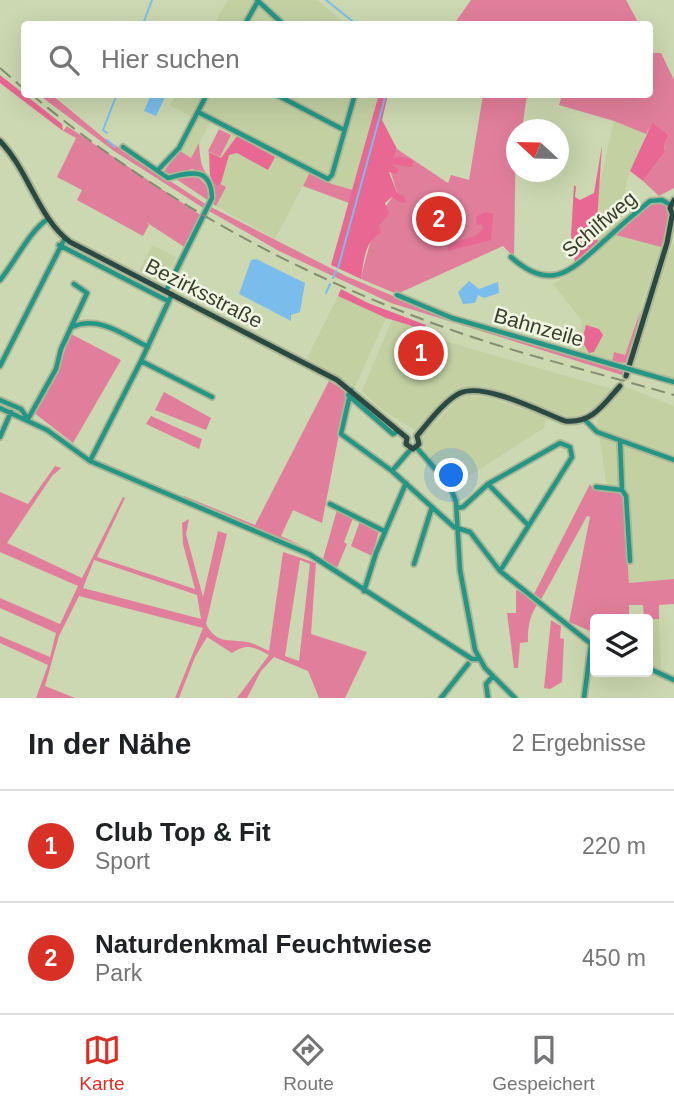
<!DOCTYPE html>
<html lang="de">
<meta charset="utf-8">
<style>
:root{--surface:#fff;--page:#f6f6f6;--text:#202124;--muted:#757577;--line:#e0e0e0;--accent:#d93025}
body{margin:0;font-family:Arial,sans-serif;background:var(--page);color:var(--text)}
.controls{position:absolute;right:21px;bottom:21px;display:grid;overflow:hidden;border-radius:7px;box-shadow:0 7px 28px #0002}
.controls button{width:63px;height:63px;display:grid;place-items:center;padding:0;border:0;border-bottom:2px solid var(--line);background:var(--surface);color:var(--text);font:35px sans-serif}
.compass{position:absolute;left:506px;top:119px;width:63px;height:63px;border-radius:50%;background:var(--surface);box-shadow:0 7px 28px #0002;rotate:292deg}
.you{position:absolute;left:452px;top:476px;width:24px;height:24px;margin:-18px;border:5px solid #fff;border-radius:50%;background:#1a73e8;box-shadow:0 0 0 10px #1a73e833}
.badge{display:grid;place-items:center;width:46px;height:46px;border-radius:50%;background:var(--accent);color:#fff;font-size:23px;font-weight:700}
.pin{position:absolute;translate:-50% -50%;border:4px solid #fff;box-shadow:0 2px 7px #0006}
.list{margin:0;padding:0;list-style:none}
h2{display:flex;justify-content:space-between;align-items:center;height:91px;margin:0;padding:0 28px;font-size:30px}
h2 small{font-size:23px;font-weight:400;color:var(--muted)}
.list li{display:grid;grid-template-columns:46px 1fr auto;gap:21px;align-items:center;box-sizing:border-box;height:112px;padding:0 28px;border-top:2px solid var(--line)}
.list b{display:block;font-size:26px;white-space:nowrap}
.list p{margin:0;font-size:23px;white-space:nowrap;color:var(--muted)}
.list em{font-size:23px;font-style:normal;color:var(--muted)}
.icon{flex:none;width:38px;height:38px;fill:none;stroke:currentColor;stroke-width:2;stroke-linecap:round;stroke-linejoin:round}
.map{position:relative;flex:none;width:674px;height:698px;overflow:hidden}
.search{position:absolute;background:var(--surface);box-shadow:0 7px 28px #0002;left:21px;right:21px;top:21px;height:77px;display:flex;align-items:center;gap:18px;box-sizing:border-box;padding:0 24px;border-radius:7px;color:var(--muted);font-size:26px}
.sheet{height:315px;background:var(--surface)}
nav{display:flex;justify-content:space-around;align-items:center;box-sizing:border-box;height:98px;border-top:2px solid var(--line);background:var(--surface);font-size:19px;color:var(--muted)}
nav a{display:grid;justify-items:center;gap:4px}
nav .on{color:var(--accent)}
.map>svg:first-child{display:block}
.built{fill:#c2d0a2}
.green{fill:#e17e9c;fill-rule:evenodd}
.forest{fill:#e86893}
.water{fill:#7abded}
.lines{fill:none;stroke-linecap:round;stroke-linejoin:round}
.stream{stroke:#7abded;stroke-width:2}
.minor-casing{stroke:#acb694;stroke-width:8}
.major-casing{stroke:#acb694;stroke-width:9}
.minor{stroke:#249686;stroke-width:4.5}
.major{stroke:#2b4943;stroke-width:5}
.rail{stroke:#848d71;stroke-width:2;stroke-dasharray:14 7;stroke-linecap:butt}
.minor-bridge-casing{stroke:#acb694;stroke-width:8;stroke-linecap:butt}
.minor-bridge{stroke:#249686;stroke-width:4.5}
.labels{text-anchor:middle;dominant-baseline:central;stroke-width:5;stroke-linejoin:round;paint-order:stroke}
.street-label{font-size:21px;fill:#3a3f2f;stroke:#f0f6e2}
</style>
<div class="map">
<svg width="674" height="698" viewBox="0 0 674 698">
<rect width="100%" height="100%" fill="#ccd8b1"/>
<!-- built -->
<path class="built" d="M228 0H317L346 24H214Z
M176 95H379L353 190 332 184 326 174 213 117 191 158 180 151 196 119 170 105Z
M614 121 646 134 627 179 621 222 599 243 596 237 597 194Z
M232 133 310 172 275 239 216 206 225 187 210 176 208 151 220 157Z
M616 235 661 247 625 355 612 362 577 352 582 321 553 284 588 262Z
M674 242V380L632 367 660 275Z
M152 245 176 257 163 283 139 271Z
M338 296 386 318 355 387 307 358Z
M392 320 431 332 439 339 468 348 612 389 595 408 573 418 483 386 462 387 451 393 415 430 382 410 362 391Z
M623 386 674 406V579L629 584 623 493 620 488 607 487 597 420Z
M469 395 491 398 547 418 544 428 455 485 425 451 422 437 458 399Z
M659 619 661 669 648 663V619Z"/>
<!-- green -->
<path class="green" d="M471 0H626L639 24H454Z
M650 44 653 53H661L674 80V188L659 196 643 181 665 152 664 145 669 135 652 124 646 134 614 121 559 105 562 95 650 94Z
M39 95H52L104 138 207 205 205 209 114 151Z
M483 95H527L522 129 516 130 514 257 503 246 397 294 361 279C365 257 380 205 397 193L388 163 394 158 397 149 448 183 451 175 469 180Z
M67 126 202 216 186 248 146 222 149 225 143 236 77 200 82 190 57 177 76 138 63 131Z
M219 129 231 135 220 157 208 151Z
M199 143C201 172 203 174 226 187L216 206 213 204C217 187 208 175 192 169L171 175 164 171 180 151 191 158Z
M310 172 332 184 353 190 349 203 303 186Z
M196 175 208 187 209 201 176 179 179 176Z
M658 202 667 206 670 225 661 247 616 235 647 204Z
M211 207 346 276 445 318 625 370 622 375 391 303 279 251 209 211Z
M641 309 628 363 612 362 614 352 625 355Z
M71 334 121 360 73 443 33 412 53 382Z
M329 381 347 392 322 523 293 510 281 536 303 546 183 501 184 496 255 525Z
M164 392 211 418 206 430 155 410Z
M151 416 202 439 199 449 146 424Z
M55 466 61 468 52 476 7 543 82 578 123 497 125 498 97 557 195 589 183 544 182 523 189 519 186 534 203 597 218 531 227 534 206 624C216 644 229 639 247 642 254 643 262 648 269 651L283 552 316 563 311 634 367 652 345 698H319L308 671 274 657 261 671 247 698H237L269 655C254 647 247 643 232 653L207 637 195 657 179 698H175L203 628 79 596 59 636 45 686 75 698H36L48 665 0 643V636L50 657 56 633 0 608V598L60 624 78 586 0 552V492L28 504ZM94 560 197 595 201 619 83 588ZM300 560 310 564 299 661 285 656Z
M590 484 594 490 623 493 629 583 674 579V604L659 605V619H644L643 605H629V619H595V633L569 622 590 517 587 516 543 596C531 613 528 620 528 642L520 643 518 668H514L507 613H516V590L533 596Z
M337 510 353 518 344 542 347 544 337 568 323 559Z
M360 521 379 531 372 556 351 546Z
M551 620 561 626 560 638 564 639 562 682 550 689 544 688Z"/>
<!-- forest -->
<path class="forest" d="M0 75 62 124 63 131 0 83Z
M379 94 388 95 382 120 397 149 394 158 400 156 413 160 412 167 390 164 399 169 396 174 389 172 397 193 404 196 406 202 401 203 392 197 385 203 389 214 379 225 381 233C364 242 364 261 361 279L331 265Z
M652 123 669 135 664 145 665 152 643 181 630 171Z
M237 136 275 157 268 170 237 153 229 155 221 183 217 186 210 176 209 152 221 158Z
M602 145 596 237 599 243 575 264 571 236 574 185 576 187 575 197 580 200 594 193Z
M485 212 493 214 491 240 448 251 449 244 475 236 483 229 482 224 477 225 476 217Z
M341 289 368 303 426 325 425 330 386 318 338 296Z
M586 325 599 329 603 335 594 352 589 353 582 341Z"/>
<!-- water -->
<path class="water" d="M151 95H166L156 116 144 111Z
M256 259 305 283 300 312 291 315V321L239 294 251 260Z
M469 281 479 289 498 282 499 293 484 298 478 295 475 303 463 304 458 292Z"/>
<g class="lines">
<!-- stream -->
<path class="stream" d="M326 0 356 24
M143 24 152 0
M107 133 103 130 117 94
M107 140 115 147
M338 268 386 94
M333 278 336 271
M326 293 330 284"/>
<defs>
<path id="minor" d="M257 0 283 24
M245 24 258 1
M275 94 344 130
M198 112 328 179 332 175 355 94
M123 147 168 178C189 173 211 165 212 198L166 291
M158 170 179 148 207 94
M59 245 168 301
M511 257C551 293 571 271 604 241 619 227 634 214 650 201L662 200 671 205
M0 280C15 262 30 230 48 219
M397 295 452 318 625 368
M72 327C99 315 124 335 148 347
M141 361 212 397
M0 366 65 238
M632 370 674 382
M351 390 341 434 392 471 454 527 470 532 500 571 595 647
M348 395 393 434 398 431
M0 400 21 409 28 419
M0 408 47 430 90 461 309 554 472 659H479
M28 419 56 369 61 349 87 293 74 284
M585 420 597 432 674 460
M0 437 11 412
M417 448 450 486 456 502 460 570 475 650 485 668 515 698
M90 461 141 361 172 294
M392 471 411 449
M488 484 528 525
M596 487 622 490 620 441
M622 490 626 496 630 561
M330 504 384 531
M457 508 463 507 488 484 560 443 570 447 572 457 500 571
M414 564 432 507
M364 591 376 553 406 483
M648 668 674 680
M441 698 468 664
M488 698 486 684 493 676
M584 698 591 645"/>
<path id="major" d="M0 141C29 171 38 218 70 242L337 380 407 438
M674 200 670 208 674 218
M626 376 667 243 672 216
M417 436C428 423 444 401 460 393 484 382 541 412 565 421 592 424 604 404 620 386
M407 438 406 444 413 449 419 444 417 436"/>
</defs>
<!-- minor casing -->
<use href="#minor" class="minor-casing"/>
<!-- major casing -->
<use href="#major" class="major-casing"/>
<!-- minor -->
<use href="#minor" class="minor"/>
<!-- major -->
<use href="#major" class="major"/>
<!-- rail -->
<path class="rail" d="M0 68 24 89
M31 94C150 194 290 271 435 324 513 353 595 372 674 395"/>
<defs>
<path id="minor-bridge" d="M625 368 632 370"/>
</defs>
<!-- minor-bridge casing -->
<use href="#minor-bridge" class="minor-bridge-casing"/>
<!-- minor-bridge -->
<use href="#minor-bridge" class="minor-bridge"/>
</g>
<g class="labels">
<!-- street labels -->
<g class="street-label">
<text transform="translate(599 224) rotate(-40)">Schilfweg</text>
<text transform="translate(204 293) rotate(27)">Bezirksstraße</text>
<text transform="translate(539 327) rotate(16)">Bahnzeile</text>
</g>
</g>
</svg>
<div class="controls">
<button><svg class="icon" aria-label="layers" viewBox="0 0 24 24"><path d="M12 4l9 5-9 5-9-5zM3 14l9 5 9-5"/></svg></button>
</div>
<svg class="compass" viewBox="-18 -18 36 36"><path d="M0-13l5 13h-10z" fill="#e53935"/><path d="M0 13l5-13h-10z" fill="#757577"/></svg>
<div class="you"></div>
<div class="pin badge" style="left:421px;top:353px">1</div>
<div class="pin badge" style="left:439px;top:219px">2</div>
<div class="search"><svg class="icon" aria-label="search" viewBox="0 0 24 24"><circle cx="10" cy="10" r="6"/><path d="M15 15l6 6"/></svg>Hier suchen</div>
</div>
<section class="sheet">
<h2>In der Nähe<small>2 Ergebnisse</small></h2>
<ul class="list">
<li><span class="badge">1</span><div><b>Club Top &amp; Fit</b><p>Sport</p></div><em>220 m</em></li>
<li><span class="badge">2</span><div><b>Naturdenkmal Feuchtwiese</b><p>Park</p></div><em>450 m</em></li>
</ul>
</section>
<nav>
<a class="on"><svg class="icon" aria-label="map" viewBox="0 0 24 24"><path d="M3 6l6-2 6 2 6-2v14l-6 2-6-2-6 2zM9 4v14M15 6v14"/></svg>Karte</a>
<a><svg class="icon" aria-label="directions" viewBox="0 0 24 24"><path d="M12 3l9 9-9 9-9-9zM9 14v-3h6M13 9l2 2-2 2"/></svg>Route</a>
<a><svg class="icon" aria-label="saved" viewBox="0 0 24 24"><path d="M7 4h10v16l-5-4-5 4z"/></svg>Gespeichert</a>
</nav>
